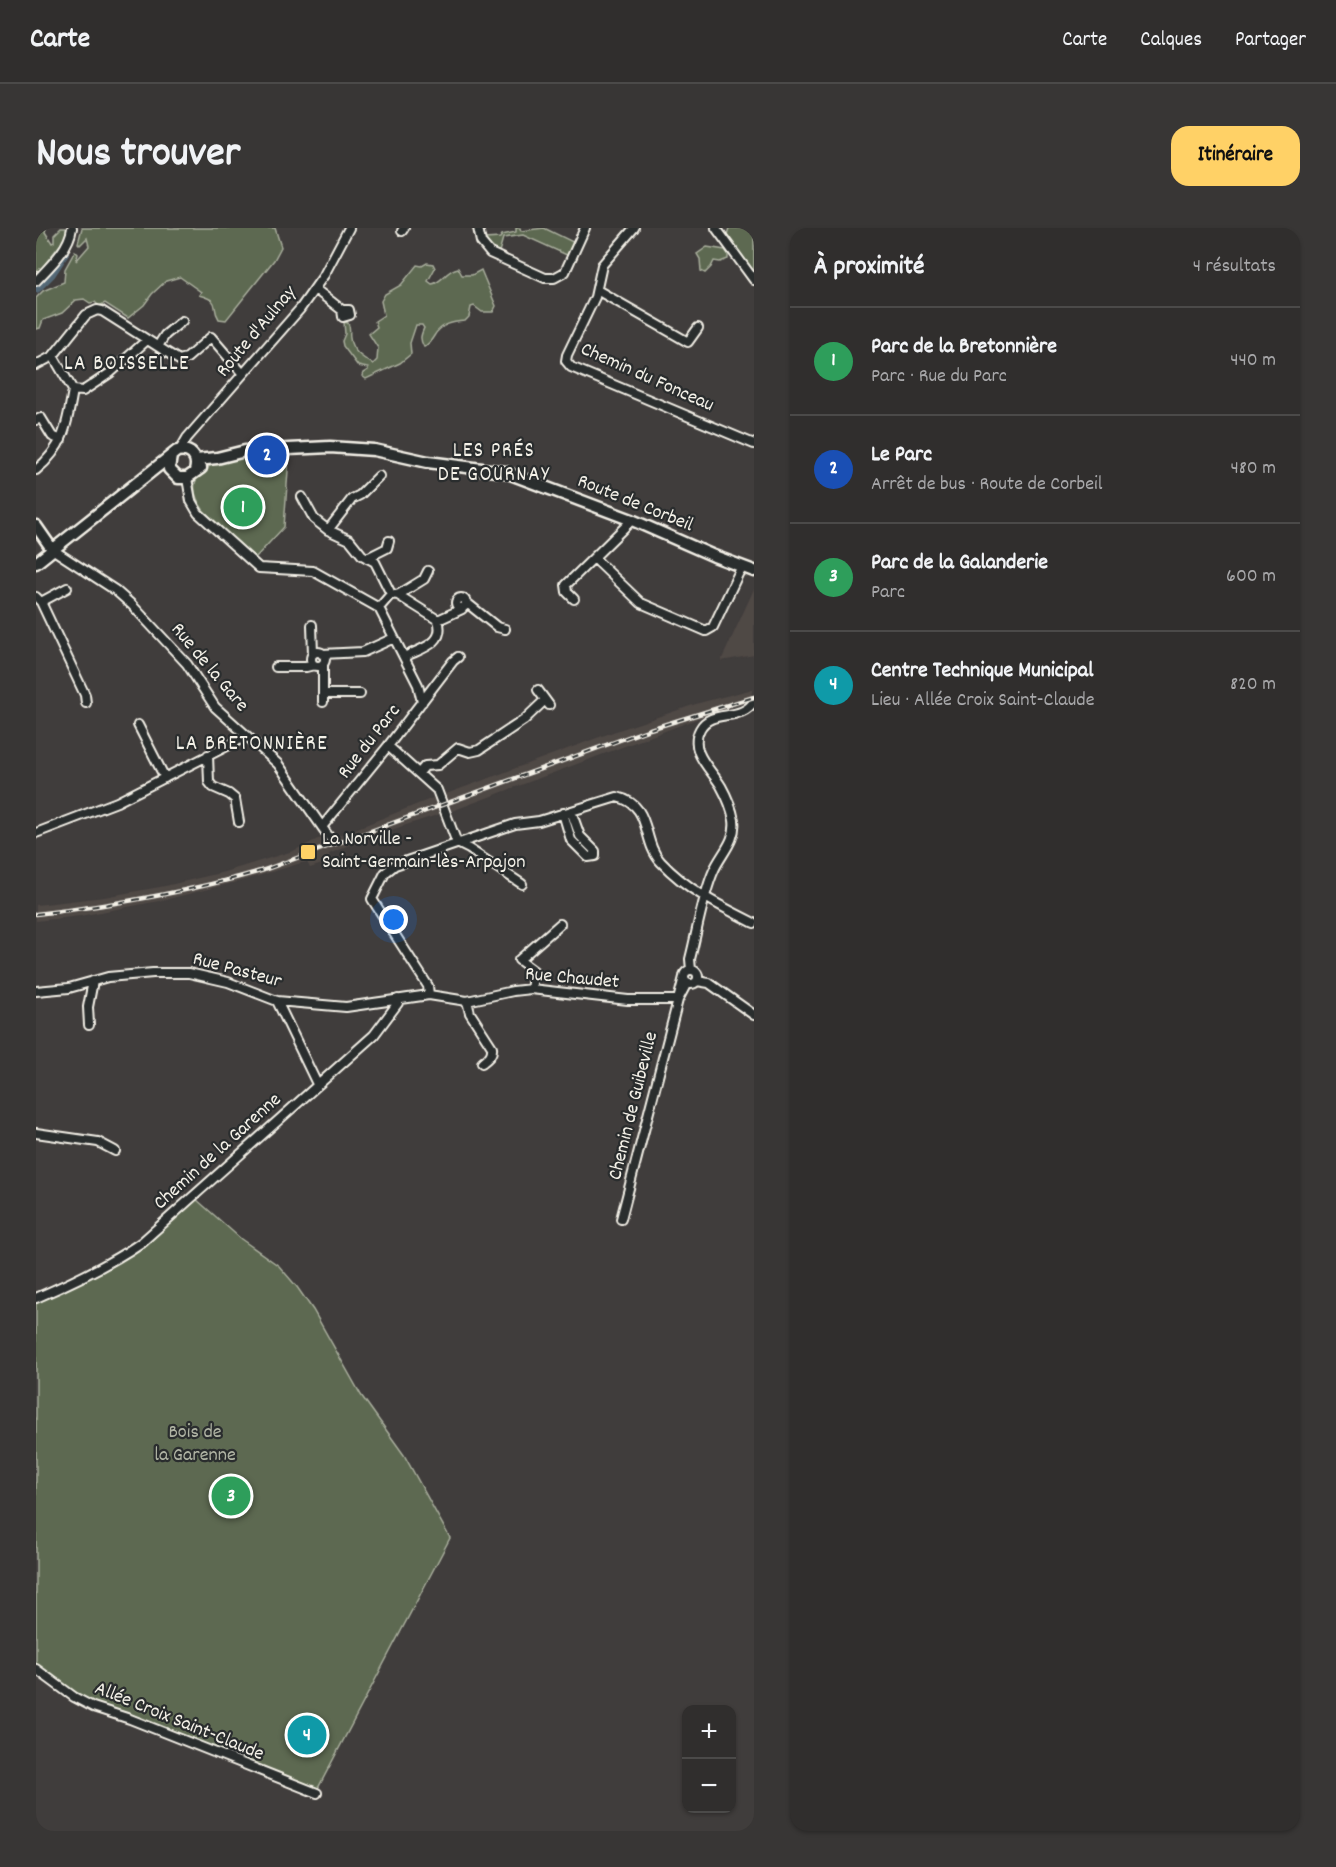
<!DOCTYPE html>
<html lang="fr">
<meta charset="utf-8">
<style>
:root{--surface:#302e2d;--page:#383635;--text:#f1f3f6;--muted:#a8a8aa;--line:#4b4a49;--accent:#ffd166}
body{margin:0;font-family:Dekko,sans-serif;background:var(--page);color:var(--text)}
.controls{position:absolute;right:18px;bottom:18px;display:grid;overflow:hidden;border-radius:12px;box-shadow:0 2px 4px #0004}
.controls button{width:54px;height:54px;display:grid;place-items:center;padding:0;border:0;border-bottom:2px solid var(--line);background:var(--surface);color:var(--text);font:30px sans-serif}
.you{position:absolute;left:358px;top:692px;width:21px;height:21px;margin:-15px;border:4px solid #fff;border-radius:50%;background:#1a73e8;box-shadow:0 0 0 9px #1a73e833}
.badge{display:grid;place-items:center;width:39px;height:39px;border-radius:50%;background:var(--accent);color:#fff;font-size:20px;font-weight:700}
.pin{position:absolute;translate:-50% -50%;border:3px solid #fff;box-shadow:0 2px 6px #0006}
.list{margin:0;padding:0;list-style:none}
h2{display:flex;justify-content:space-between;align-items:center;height:78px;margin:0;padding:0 24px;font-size:26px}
h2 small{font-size:20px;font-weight:400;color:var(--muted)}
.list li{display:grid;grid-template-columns:39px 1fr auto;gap:18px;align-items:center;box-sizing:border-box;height:108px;padding:0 24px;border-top:2px solid var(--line)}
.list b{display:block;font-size:22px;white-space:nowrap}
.list p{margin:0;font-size:20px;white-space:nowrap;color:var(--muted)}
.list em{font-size:20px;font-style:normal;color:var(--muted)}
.map{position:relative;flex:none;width:718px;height:1603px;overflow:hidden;border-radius:18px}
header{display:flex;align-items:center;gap:36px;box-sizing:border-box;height:84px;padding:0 30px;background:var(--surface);border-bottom:2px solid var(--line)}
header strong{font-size:28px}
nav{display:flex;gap:33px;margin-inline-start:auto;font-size:21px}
.intro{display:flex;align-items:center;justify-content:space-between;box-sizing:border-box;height:144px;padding:0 36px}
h1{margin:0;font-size:42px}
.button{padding:15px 27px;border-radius:18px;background:var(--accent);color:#111;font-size:21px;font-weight:700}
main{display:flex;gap:36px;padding:0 36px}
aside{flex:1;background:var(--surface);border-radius:18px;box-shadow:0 2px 4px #0004}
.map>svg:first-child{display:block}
.built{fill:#4f4845}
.green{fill:#5d6951;stroke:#a8ad9c;stroke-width:1.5}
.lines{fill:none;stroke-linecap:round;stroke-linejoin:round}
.river{stroke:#526776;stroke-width:12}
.street-casing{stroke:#f4f1e8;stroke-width:12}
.secondary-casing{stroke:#f4f1e8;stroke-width:15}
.street{stroke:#2a2d2e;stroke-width:8}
.secondary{stroke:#2a2d2e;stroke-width:10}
.rail-casing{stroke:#f4f1e8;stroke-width:4.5}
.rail{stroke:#2a2d2e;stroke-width:2;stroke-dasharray:7;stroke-linecap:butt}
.poi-dot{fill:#ffd166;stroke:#2a2d2e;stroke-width:2}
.labels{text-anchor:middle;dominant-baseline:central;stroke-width:4.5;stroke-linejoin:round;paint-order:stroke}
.street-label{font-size:20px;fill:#f4f1e8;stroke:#2a2d2e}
.poi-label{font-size:20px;fill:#f4f1e8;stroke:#2a2d2e;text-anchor:start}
.park-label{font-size:20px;fill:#b0b4a4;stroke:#2a2d2e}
.neighbourhood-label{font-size:21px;letter-spacing:1.5px;fill:#f4f1e8;stroke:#2a2d2e}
</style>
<header>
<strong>Carte</strong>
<nav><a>Carte</a><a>Calques</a><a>Partager</a></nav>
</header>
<div class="intro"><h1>Nous trouver</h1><a class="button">Itinéraire</a></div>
<main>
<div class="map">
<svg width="718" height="1603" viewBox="0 0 718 1603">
<rect width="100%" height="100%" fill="#403d3c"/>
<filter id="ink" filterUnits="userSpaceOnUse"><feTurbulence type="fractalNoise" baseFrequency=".0167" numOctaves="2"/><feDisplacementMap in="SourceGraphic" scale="12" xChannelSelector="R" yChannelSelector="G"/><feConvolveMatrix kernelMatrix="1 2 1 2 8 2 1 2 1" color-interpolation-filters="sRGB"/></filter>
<g filter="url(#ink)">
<!-- built -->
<path class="built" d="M718 361V427L685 433Z
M717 461 713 474 674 486 416 583 410 570V566L577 504 663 475Z
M397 570 404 582V586L330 610 293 626 296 635 291 637 289 635 274 640 271 634 265 635 209 652 128 672 44 688 0 693V677L68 669 129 658 188 644 257 623 282 611 287 610 289 613Z"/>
<!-- green -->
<path class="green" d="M0 0H10L9 4 16 15 18 14V7L25 0H31L28 12 0 47Z
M46 0H239L245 19 238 32 190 92 183 91C174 77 187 74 163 67L165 64 144 49 130 53 116 66 108 77 92 90 69 75 63 78 59 74 54 75 48 71 40 72 26 85 7 92 4 100 0 101V70L7 63 28 54 29 41 39 23 42 26 40 33 53 18 51 10 44 17 42 15Z
M480 0H484L485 3 508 0 539 15 533 28 487 7 467 10 463 24 453 17 449 11 464 10 466 7 480 4Z
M693 0H718V45L709 36V32L703 24 700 25 690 10Z
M671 19 689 22 692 26V31L684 34 678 33 675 39 669 45 665 43 664 31 661 26Z
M391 35 397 36 399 40 392 53 396 56C406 55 410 42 422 40L426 47H436L445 42 460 78 457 84H446L438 78 435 79 433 89 429 93C416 94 405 96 398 108 395 113 393 116 388 119 383 111 385 107 388 100L386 97H380L374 115 375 126 364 135 330 151 326 148 327 145 332 142V140L322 138 307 118 306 113 309 106 308 94 312 95C315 101 313 104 314 110 315 123 327 130 337 136L341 132 342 120 333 106 341 99 339 93 348 87 345 73 349 66 365 57 381 37 386 38Z
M219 228H253L248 299 219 330 168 283C138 241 186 230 219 228Z
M160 971 205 1011 243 1038 261 1059 277 1082 325 1167 368 1227 414 1310 280 1564 68 1483 0 1441V1071L84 1030Z"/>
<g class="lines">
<!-- river -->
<path class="river" d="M0 59 14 45 27 25"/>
<defs>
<path id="street" d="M442 0 445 14 454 25 509 50H518L529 44 549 0
M598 0 566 37 559 69 531 127 530 133 535 139 718 216
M680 0 718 52
M366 3 368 0
M0 53C14 38 33 21 36 0
M279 61 306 82 307 89 314 87 313 82H306
M561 62 652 114 662 100
M122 118 129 107 146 93
M0 137 17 128 50 87 61 82 66 83 143 132 151 130 175 109 207 146
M37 162 47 163 74 145 111 112
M0 192 5 190 16 208 25 212
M144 222 151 210 264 81 288 47 313 0
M0 242C28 219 31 197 37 162L17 128
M343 248 324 267 316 271 292 302 314 312 326 327 339 334 355 366 362 367 402 392 426 381
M151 250 155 273 162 285 223 340 277 343 343 380 382 457 386 474
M266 269 278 291 292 302
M16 321 79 362 96 377 151 436 179 479 242 536 293 609
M331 330 351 320 353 313
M558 330 605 375 670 403 677 399 706 338
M362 367 388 351 392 343
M0 369 5 374 49 467 50 475
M420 375a5 5 0 1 1 10 0a5 5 0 1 1-10 0Z
M538 371 531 364 530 357 596 292
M5 374 31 360
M431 375 461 399 469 401
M343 380 355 366
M276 397 277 426
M275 431a7 7 0 1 1 14 0a7 7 0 1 1-14 0Z
M286 426 327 424 358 410
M368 429C386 420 410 416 402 392
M287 436V474
M240 439H270L278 437
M502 462 513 477
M287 466H324
M102 497 129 550
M352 518 401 562 421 615
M172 527 173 554 177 559 193 566 199 571 203 594
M383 545 389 538 402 537 422 520 434 524 443 522 488 492 508 473
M527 585 535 612 552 629 559 628V623L544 608 535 583
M286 599 352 518 417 433 422 429
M0 605 81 574 211 508
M421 615 433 621 486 656
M648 749a7 7 0 1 1 14 0a7 7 0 1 1-14 0Z
M655 742 654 731C661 704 667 666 678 642 685 626 701 612 698 592 696 581 690 567 685 558 675 541 652 523 664 501 675 480 705 495 718 473
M661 753 673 755 718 787
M495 761 498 743 483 732 524 696
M0 763 33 760 72 749 117 745H153L192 754 241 773 310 779 393 767 431 773 477 763 495 761 592 772H642L651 755
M393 767 392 758 336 671 349 645 359 637 479 596 503 593 581 569C617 577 605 613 625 634 651 662 684 678 718 695
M241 773 281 856
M431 773 434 785 456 819C457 827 452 830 446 835
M53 797 52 779 57 753
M0 905 62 914 79 923
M585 991 648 749
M0 1070C37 1054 73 1037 106 1014L338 807 362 775V771
M0 1441 38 1469 57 1479 94 1491 281 1565"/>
<path id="secondary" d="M135 228 133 241 142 250H151L165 240
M160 232 181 230 209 223 294 219 338 222 392 234 469 244 596 292 678 328 718 343
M0 298 16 321
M0 335 141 223C154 220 163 229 159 243"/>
</defs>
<!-- street casing -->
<use href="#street" class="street-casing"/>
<!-- secondary casing -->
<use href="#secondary" class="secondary-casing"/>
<!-- street -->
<use href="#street" class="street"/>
<!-- secondary -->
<use href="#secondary" class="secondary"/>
<defs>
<path id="rail" d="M0 686C78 677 153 664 228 642L614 501 718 469"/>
</defs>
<!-- rail casing -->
<use href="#rail" class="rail-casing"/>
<!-- rail -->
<use href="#rail" class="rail"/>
</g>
</g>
<!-- markers -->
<rect class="poi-dot" x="264" y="616" width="16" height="16" rx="3"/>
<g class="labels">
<!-- street labels -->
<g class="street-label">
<text transform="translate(221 104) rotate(-50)">Route d'Aulnay</text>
<text transform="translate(611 150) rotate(24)">Chemin du Fonceau</text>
<text transform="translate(599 276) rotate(22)">Route de Corbeil</text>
<text transform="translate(173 440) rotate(50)">Rue de la Gare</text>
<text transform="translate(334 514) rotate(-52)">Rue du Parc</text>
<text transform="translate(201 743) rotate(15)">Rue Pasteur</text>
<text transform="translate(536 751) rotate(5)">Rue Chaudet</text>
<text transform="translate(598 878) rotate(-76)">Chemin de Guibeville</text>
<text transform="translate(182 924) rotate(-42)">Chemin de la Garenne</text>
<text transform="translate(143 1494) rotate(22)">Allée Croix Saint-Claude</text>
</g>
<!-- poi labels -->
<g class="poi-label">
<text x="286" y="612">La Norville -<tspan x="286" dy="23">Saint-Germain-lès-Arpajon</tspan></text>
</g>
<!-- park labels -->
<g class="park-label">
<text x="159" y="1205">Bois de<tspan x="159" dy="23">la Garenne</tspan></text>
</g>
<!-- neighbourhood labels -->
<g class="neighbourhood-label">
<text x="91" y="137">LA BOISSELLE</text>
<text x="458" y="224">LES PRÉS<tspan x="458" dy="24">DE GOURNAY</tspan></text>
<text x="216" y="517">LA BRETONNIÈRE</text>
</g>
</g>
</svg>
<div class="controls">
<button>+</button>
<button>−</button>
</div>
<div class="you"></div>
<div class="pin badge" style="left:207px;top:279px;background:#2e9e5b">1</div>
<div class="pin badge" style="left:231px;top:227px;background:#1a4fb4">2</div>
<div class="pin badge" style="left:195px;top:1268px;background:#2e9e5b">3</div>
<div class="pin badge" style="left:271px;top:1507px;background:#0f9aa8">4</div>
</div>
<aside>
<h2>À proximité<small>4 résultats</small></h2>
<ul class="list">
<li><span class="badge" style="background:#2e9e5b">1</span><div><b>Parc de la Bretonnière</b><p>Parc · Rue du Parc</p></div><em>440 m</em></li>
<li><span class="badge" style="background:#1a4fb4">2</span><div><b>Le Parc</b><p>Arrêt de bus · Route de Corbeil</p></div><em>480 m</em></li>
<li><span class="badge" style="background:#2e9e5b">3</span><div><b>Parc de la Galanderie</b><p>Parc</p></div><em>600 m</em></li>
<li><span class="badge" style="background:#0f9aa8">4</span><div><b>Centre Technique Municipal</b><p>Lieu · Allée Croix Saint-Claude</p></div><em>820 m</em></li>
</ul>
</aside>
</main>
